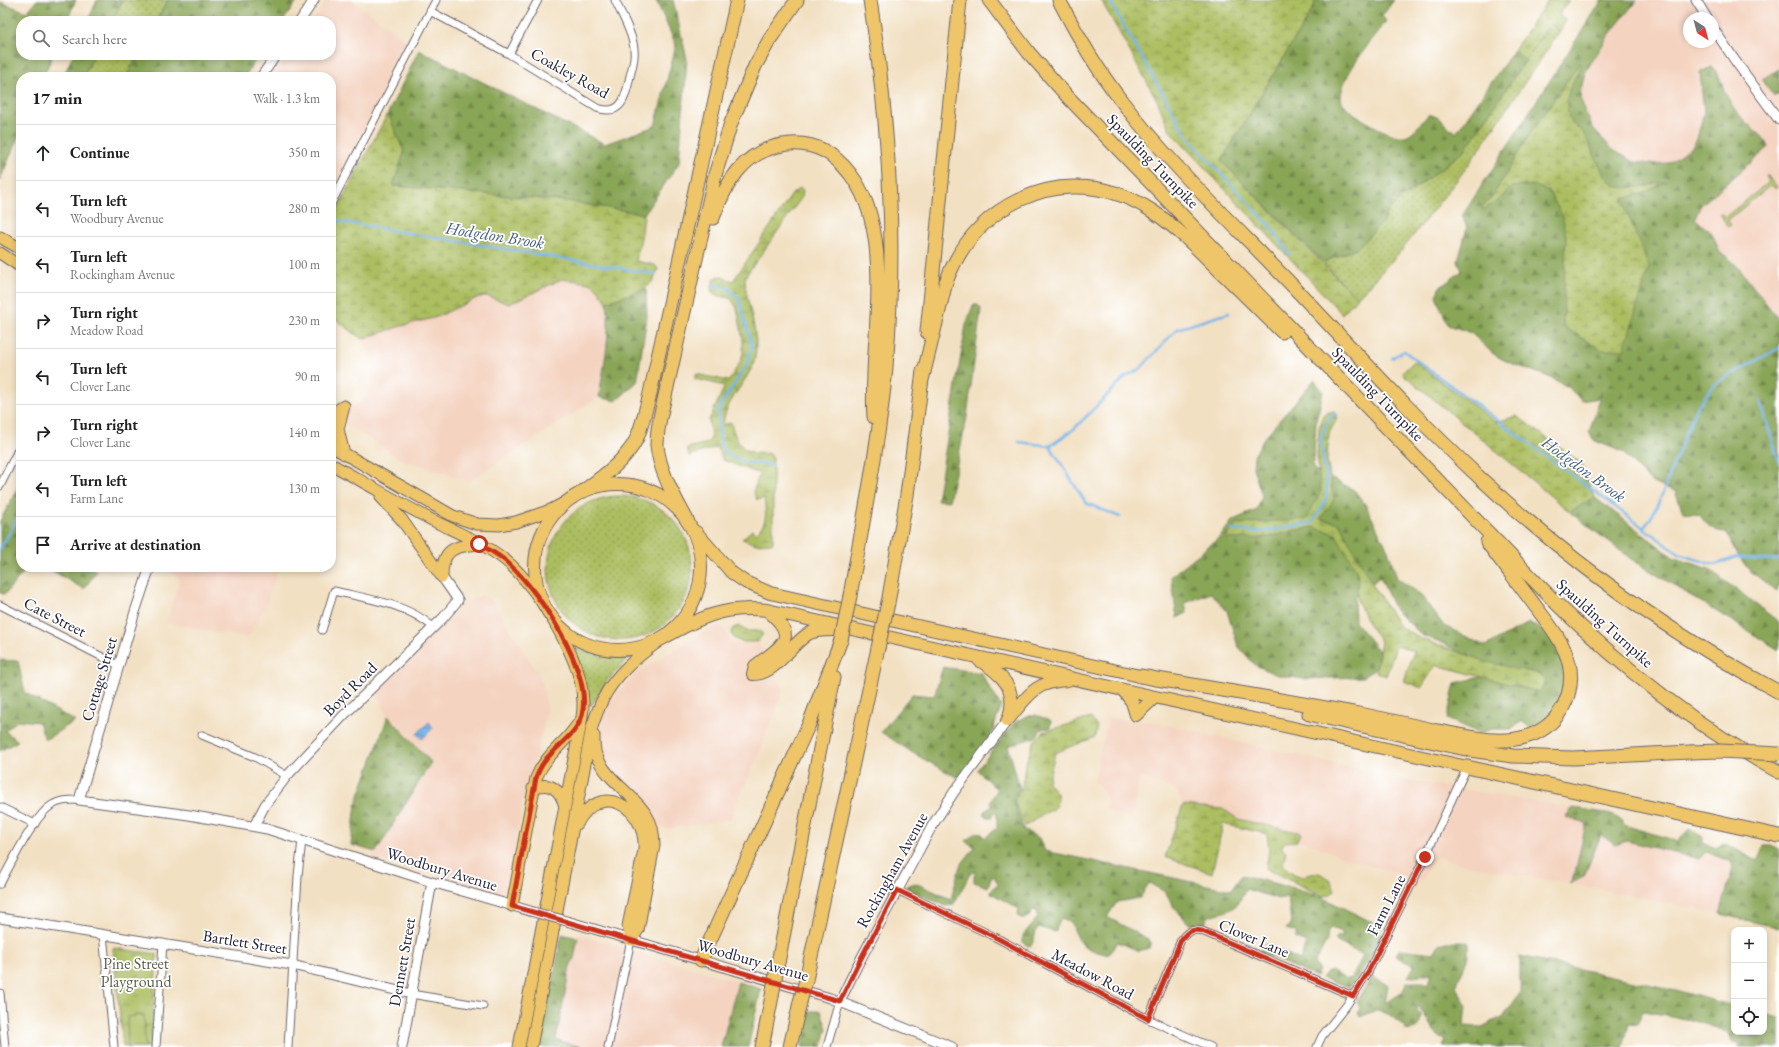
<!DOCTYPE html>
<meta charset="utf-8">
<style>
:root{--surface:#fff;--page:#f2f2f2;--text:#202124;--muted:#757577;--line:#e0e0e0}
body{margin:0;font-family:"EB Garamond",serif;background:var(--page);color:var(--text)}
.controls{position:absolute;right:12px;bottom:12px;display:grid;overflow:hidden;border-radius:8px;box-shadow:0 2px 6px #0003}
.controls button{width:36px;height:36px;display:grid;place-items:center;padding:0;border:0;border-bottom:1px solid var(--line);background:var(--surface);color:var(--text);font:20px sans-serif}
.compass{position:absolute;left:1683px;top:12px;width:36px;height:36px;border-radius:50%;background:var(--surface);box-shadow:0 2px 6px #0003;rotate:144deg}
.stop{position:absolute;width:12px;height:12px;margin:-9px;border:3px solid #c8321e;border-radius:50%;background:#fff}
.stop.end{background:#c8321e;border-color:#fff;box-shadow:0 1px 4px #0008}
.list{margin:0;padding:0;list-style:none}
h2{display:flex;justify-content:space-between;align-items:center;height:52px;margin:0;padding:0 16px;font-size:17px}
h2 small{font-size:13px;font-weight:400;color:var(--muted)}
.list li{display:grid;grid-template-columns:26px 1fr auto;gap:12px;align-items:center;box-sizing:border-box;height:56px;padding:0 16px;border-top:1px solid var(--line)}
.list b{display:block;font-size:15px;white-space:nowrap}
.list p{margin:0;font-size:13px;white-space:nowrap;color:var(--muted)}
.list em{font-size:13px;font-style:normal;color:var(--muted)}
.icon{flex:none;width:22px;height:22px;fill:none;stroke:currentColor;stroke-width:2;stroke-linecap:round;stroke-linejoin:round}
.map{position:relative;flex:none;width:1779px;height:1047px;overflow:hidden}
.search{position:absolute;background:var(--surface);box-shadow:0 2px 6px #0003;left:16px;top:16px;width:320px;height:44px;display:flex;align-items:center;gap:10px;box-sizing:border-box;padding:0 14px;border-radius:16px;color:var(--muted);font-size:15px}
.panel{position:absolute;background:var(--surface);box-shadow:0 2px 6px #0003;left:16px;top:72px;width:320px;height:500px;border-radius:16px}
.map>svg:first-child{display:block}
.built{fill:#f4d3c0;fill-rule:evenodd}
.grass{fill:url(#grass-dots);stroke:#67704e}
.forest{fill:url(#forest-firs);stroke:#566449}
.wetland{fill:url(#wetland-marsh);stroke:#67704e}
.park{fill:url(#park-tufts);stroke:#67704e}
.pitch{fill:#acbe61;stroke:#67704e}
.water{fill:url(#water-waves);stroke:#4d6c93}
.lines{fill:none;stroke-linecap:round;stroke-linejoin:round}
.stream{stroke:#78b6eb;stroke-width:2.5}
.minor-casing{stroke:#6b646a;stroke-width:9}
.tertiary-casing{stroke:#6b646a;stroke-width:11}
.primary-casing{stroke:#6b646a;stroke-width:13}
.trunk-casing{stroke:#6b646a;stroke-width:14}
.motorway-casing{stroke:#6b646a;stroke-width:15}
.minor{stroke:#fff;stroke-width:7}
.tertiary{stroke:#fff;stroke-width:9}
.primary{stroke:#eec569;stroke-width:11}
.trunk{stroke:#eec569;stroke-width:12}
.motorway{stroke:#eec569;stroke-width:13}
.tertiary-bridge-casing{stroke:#6b646a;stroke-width:11;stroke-linecap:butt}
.motorway-bridge-casing{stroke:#6b646a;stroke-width:15;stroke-linecap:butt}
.tertiary-bridge{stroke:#fff;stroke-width:9}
.motorway-bridge{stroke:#eec569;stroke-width:13}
.route{stroke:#c8321e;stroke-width:5}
.labels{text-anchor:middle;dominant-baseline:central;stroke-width:3.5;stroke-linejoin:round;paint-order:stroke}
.street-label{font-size:16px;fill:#22223b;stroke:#fff}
.park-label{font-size:16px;fill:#59604a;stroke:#fff}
.water-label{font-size:17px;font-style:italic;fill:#445d81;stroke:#fff}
</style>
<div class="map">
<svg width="1779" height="1047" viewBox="0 0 1779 1047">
<defs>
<pattern id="grass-dots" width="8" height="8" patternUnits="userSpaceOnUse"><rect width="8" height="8" fill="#acbe61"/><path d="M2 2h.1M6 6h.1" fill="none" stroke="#8c9a51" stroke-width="1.8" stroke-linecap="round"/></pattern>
<pattern id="forest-firs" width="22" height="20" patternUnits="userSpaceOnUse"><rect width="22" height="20" fill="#89a557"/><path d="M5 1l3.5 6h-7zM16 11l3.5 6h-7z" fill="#708649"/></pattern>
<pattern id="wetland-marsh" width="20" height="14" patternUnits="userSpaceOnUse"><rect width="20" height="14" fill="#acbe61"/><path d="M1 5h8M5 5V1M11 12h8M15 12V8" fill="none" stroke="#8c9a51"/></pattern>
<pattern id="park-tufts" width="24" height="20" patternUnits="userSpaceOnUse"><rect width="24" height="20" fill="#acbe61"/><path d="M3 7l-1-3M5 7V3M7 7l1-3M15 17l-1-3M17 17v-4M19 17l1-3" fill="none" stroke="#8c9a51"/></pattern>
<pattern id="water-waves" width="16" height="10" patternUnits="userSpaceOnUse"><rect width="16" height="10" fill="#78b6eb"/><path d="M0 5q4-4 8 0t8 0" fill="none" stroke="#6294c0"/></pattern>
</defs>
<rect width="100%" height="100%" fill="#fff"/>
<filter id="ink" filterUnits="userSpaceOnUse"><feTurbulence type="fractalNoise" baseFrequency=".025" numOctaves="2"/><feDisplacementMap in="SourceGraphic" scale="8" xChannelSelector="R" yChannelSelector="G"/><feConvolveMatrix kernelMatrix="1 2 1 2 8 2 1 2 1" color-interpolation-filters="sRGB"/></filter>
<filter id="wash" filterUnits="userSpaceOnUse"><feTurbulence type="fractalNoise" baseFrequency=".012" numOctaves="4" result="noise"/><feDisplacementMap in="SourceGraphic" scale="16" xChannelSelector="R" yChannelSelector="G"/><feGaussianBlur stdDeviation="0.9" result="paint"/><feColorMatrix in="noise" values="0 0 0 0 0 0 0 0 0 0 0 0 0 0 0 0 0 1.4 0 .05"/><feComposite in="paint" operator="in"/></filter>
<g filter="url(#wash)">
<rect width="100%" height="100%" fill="#f2e0c2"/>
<!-- built -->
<path class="built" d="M327 0H352L408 42 331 192V77H273L288 55H331V21H312Z
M1637 0H1779V320L1738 267 1728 257 1720 253 1712 235 1695 218 1701 205 1761 154 1764 138 1743 119 1728 97 1719 75 1700 72 1704 112 1697 139 1691 147 1669 163 1651 164 1634 162 1613 150 1595 131 1584 110 1580 92 1586 71 1609 35ZM1689 18H1713V42H1689Z
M562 279 590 283 597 288 607 302 609 318 608 344 599 397 469 481 398 458 374 441 343 423 346 412 349 407 361 403 370 388 374 358 362 339 398 327 437 317 479 297 486 296 509 304Z
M157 567H279L267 603 248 638 166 623 180 578Z
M483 595 493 602 542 680 547 708 533 769 523 799 508 890 501 895 374 858 376 852 431 762 388 716 375 690 465 602Z
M718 623 733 643 760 645 784 690 757 758 730 819 665 829 657 824 636 796 613 773 600 755 602 724 605 711 613 698 635 674Z
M1108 718 1159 723 1395 778 1573 808 1565 817 1586 823 1627 841 1699 859 1706 852 1731 860 1732 871 1720 914 1604 890 1461 864 1436 857 1421 881 1351 860 1304 841H1297L1302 833 1238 819 1223 809 1183 805 1177 791 1140 777 1132 819 1112 812 1105 809 1108 801 1102 789 1094 781Z
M578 934 738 982 721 1047H583L556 1040Z"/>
<!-- grass -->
<path class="grass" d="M123 0H168L156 21H112Z
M1550 24 1560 31 1467 167 1402 250 1357 298 1323 262 1356 249 1383 222 1388 211 1398 201 1464 151Z
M94 55H138L126 77H83Z
M1766 176H1768L1777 187 1775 189 1771 185 1728 220 1731 225 1729 227 1719 214 1721 213 1725 217 1769 182Z
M548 568a72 72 0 1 1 144 0a72 72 0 1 1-144 0Z
M578 648C594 656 609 658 626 658L628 660 607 681 592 705H588L575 654 576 650Z"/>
<!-- forest -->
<path class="forest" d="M37 0H76L67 21H21V55H53L43 77H21V130L0 180V2L27 12Z
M97 0H123L112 21H88Z
M168 0H298L283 21H156Z
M656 0H673L687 59 679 163 644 214 564 201 392 186 404 152 388 113 419 50 605 144 655 126 676 45Z
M1315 0H1394L1382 16 1386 21C1373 40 1340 76 1341 99 1342 110 1393 140 1405 136 1415 133 1422 121 1429 114L1437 117 1456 133 1514 50 1525 61 1464 151 1398 201 1388 211 1383 222 1356 249 1323 262 1221 161 1314 7Z
M1602 0H1637L1609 35 1586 71 1580 92 1584 110 1595 131 1613 150 1634 162 1651 164 1669 163 1691 148 1697 139 1704 112 1700 72 1712 67C1722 77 1721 86 1728 98 1731 105 1737 112 1742 118 1750 128 1764 134 1768 146L1761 154 1701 205 1695 218 1713 235 1720 253 1728 257 1738 267 1779 320V584L1777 592 1748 569 1734 549 1726 532C1714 532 1706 525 1700 515L1683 512 1675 491 1652 483 1622 452 1593 440 1589 432 1600 398 1581 401C1563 375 1526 372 1500 358 1488 352 1480 339 1469 332 1463 329 1454 328 1448 325L1436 297 1439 288 1462 271 1458 261 1467 228 1462 216Z
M73 55H94L83 77H63Z
M138 55H259L244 77H126Z
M1779 69V95L1774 96 1762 79Z
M646 288 647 317 637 382 616 401 599 397C604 365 611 334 607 302Z
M973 305H978L981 309 967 417 949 501 937 500 966 325Z
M1314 380 1323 392 1316 422 1313 469 1354 490 1365 504 1388 550 1397 578 1420 594 1444 626 1486 646 1529 623 1541 629 1552 640 1561 653 1565 678 1562 694 1556 705 1547 718 1530 728 1522 721 1511 729H1493L1479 733 1447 719 1455 683 1481 677 1480 663 1441 642 1423 636 1395 610 1380 577 1354 597 1355 622 1379 651 1376 668 1363 677 1303 679 1277 675 1255 665 1238 646 1227 611 1211 593 1185 603 1187 613 1177 618 1171 576 1219 538 1233 520 1257 510 1262 496 1253 468 1254 456 1264 438Z
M21 482V567H28L5 594 0 593V521Z
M1594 497 1673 557 1709 569 1779 622V650L1631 559 1570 512Z
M45 567H89L97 571 84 589Z
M0 660 18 661 25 693 75 721 45 740 39 722 18 720 5 731 18 741 0 751Z
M943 667 981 673 1001 706 991 736 958 778 916 755 881 732 912 694 934 696Z
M1036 715 1051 721 1050 728 1041 729 1036 737 1008 746 1020 788 1013 800 1024 830 1039 838 1045 851 1231 890 1242 875 1313 893 1382 927C1377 948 1363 971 1350 987L1322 978 1326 973 1331 971 1346 979 1352 978 1363 955 1337 942 1335 939 1338 936 1342 938V932L1331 928C1326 932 1328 934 1327 940 1327 942 1316 960 1314 963L1319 969 1316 977 1259 952 1263 946 1266 944 1300 960 1306 943 1296 939V932L1286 929 1291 923 1288 897 1279 899 1246 889C1235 911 1232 910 1209 916L1203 926 1189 924 1172 905 1165 892 1149 883 1140 898 1117 902 1107 917 1148 939 1152 943 1149 948 1139 951 1118 942 1108 955C1083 948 1081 948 1071 922L1061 918 1055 932 1038 927C1034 934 1035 940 1031 946L1026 945 1023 942V935L1038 917 1037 911 1032 910 1031 915 1024 919 1017 916 1019 909 991 893V890L998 884 994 876 991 877 988 887 974 882V875L976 871 971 872 954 904 946 906 907 889V886L915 883 951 899 960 866 975 847 966 841 976 832 981 833 986 838 992 831 997 829V813H993L992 817H985L983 813 987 808H992L990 802 997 790 977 770 1014 723 1026 716Z
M388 716 431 762 376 852 351 845 356 804Z
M1573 808 1606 813 1622 820 1624 825 1677 841 1689 829 1703 837V843L1716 848 1724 843 1757 861 1764 846H1771L1779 850V928L1720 914 1732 871 1731 861 1706 852 1699 859 1627 841 1615 845 1601 835 1584 876 1570 884 1575 873 1586 823 1565 817Z
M562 934 578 938 574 959 571 962 556 1040 583 1047H540Z
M1446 942H1468V957L1456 987 1466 1004 1464 1026 1482 1027 1504 1016 1520 993V956L1675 990 1734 1006V1032H1764V1014L1779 1018V1047H1737L1738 1043 1732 1042 1729 1033C1702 1021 1672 1016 1643 1011L1637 1025 1629 1024 1623 1047H1443L1446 1040 1438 1037 1418 1005 1416 1008 1422 1016C1420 1024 1418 1029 1410 1031L1405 1029 1404 1026 1388 1014 1376 1010 1361 1017 1358 1012 1360 1009 1357 1000 1372 977 1388 985 1385 1003 1403 991 1407 982H1421L1427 985 1432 973 1408 977 1414 966 1395 956 1398 951 1401 949 1434 953 1439 944Z
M738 982 761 989 748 1047H721Z
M810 1011H821L827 1028 822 1047H802Z"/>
<!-- wetland -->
<path class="wetland" d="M1101 0H1315L1314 7 1221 161 1357 298 1342 314 1170 131 1157 100Z
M1548 0H1569L1559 15 1566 21 1560 31 1550 24 1525 61 1514 50Z
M1579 64 1582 65C1574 78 1566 91 1567 107 1567 112 1570 121 1573 124 1575 127 1579 128 1581 130 1591 142 1602 184 1619 187 1633 190 1654 184 1667 181L1644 193 1622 199 1649 267 1624 350H1602L1563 327 1566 236 1563 217 1549 192 1534 185 1511 187 1498 201 1482 210V207L1491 199 1528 137Z
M388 113 404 152 393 186 565 201 644 214 642 233 636 261 655 265 658 269 654 280 646 288 607 302 597 288 590 283 562 279 509 304 487 296 479 297 437 317 398 327 362 339 331 316V220Z
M800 188 803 190 802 197 745 277C745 306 763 336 753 365 746 382 721 408 724 425L731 422C736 444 744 456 769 453L773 458V543L756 544 742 539 752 530 756 533C768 522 766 514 764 498L757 500 753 491 760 474 723 460 717 447 689 456 687 448 708 443 711 438 709 420 725 386 695 379 696 374 729 381 740 362 743 353V340L737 308 730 298 714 295 711 291 714 279 719 276 733 281 793 193Z
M1414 361 1496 422 1517 416 1581 463 1594 497 1570 512 1402 373Z
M1333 411 1338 417 1329 433 1327 459 1334 500 1320 519 1339 523 1374 587 1399 626 1419 638 1487 662 1540 674 1545 682 1540 692 1436 665 1421 688 1404 681 1414 651 1396 646 1386 676 1376 672 1381 641 1366 620 1357 600 1358 574 1336 534 1312 527 1263 538 1225 539 1237 524 1307 519 1321 491 1317 454 1319 428 1324 414Z
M738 626 747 631H759L763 634 757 642C747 642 734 644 731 632L733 628Z
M1091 718 1097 726 1095 737 1055 753 1048 782 1058 795 1056 807 1025 826 1014 801 1022 787 1025 765 1034 741 1043 732Z
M1183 805 1223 809 1238 819 1302 833 1297 841 1285 842 1281 847 1286 851 1283 864C1296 878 1300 878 1318 872L1330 880 1335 890 1330 895 1323 896 1266 869 1269 850 1267 834 1223 824 1212 873 1165 857Z"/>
<!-- park -->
<path class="park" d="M113 948 157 954 151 1047H123Z"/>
<!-- pitch -->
<path class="pitch" d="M144 1015 145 1047H128L127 1017Z"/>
<!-- water -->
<path class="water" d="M429 722 433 728 422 739 417 734Z"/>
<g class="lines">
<!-- stream -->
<path class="stream" d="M1109 0 1188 138 1273 229 1289 254
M331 220 655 274
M713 285 728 288 739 299 752 346 747 365 719 408 718 419 721 447 730 456 744 462 773 465
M1392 358 1404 351 1679 554 1714 565 1737 557 1756 560 1779 559
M1760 400 1779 463
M1019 442 1050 446 1086 503 1120 517
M1050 446 1074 429 1125 377 1139 370 1177 329 1229 313
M1644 528 1652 516 1661 497 1696 408 1716 383 1779 348
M1232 530 1259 532 1312 523C1316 516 1324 506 1326 499 1332 469 1307 440 1335 413
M0 550 21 512"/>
</g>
</g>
<g filter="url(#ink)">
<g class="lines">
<defs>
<path id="minor" d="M430 11 509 54 597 108C623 117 626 95 630 76 633 65 636 54 633 43 630 28 621 14 615 0
M509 54 538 0
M331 204 436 0
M0 486 21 444
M0 605 118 665
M322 630 334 591C368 599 406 603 433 627
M202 735 255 757 287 776
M0 807 35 824
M0 884C11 864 34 816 52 805 60 800 69 800 79 800
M897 890 995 937 1148 1019 1211 1047
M103 934 114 1047
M0 993 5 1047
M411 994 483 1006
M1148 1019 1181 940C1187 931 1192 929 1202 931L1353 996
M156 1047 163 943
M288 1047 298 876 302 840
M608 1047 631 940
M827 1047 840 1001
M1317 1047 1322 1036 1346 1006 1367 974 1425 857 1467 767"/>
<path id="tertiary" d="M1696 0 1707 18
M300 21 314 0
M1713 28 1736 62 1779 120
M261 77 276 55
M150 567 134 615 79 800 189 815 267 829 432 882 530 911
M254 826 265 805 287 776 344 715 443 618 458 600 442 577
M0 918 292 965 411 994
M570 922 830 998 952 1047
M840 1001 857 966 932 826 954 792 1007 721
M402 1047 432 882"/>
<path id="primary" d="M0 237 21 249
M0 253 21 267
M344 406 338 429 344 454
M331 414 344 406
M331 446 453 516 477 524 499 525 516 522 551 510 573 498
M331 464C365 483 398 502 432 520 458 533 489 545 511 565 534 587 552 616 566 644 578 668 586 691 582 717L519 1047
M381 497 402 520 442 577
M442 577C442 549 454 546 478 544
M594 736C594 742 594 749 596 755 607 781 634 794 647 816 653 825 654 836 654 846L638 930 631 940
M533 788C551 781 561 790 565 807
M577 824C600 779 647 807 644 850L628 926 631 940
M512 906 536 778C547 752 566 744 579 722
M531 1047 592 727C595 718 598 709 602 701 614 675 639 655 662 639"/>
<path id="trunk" d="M535 567a83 83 0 1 1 166 0a83 83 0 1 1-166 0Z
M696 532 732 573 745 582 770 593 1140 676
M767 610C801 638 781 646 755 666L753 674C775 675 790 645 808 634 817 629 829 630 839 630
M662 639C698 618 725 605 767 610L1467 767
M979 660C1002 674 1018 689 1009 717
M1123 690 1132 702 1136 715 1155 697
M1007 721C1027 697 1034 681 1068 680"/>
<path id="motorway" d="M989 0 1029 53 1068 97 1557 604C1624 669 1697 727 1779 772
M1059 0C1077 35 1096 68 1120 99 1170 165 1231 222 1288 281 1351 347 1412 415 1479 477 1569 561 1670 634 1779 692
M713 218C725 184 743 152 782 145 801 141 821 146 836 159 903 215 868 341 874 417
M927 332 960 0
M922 380 946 282C960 245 983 217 1019 200 1036 192 1055 187 1074 187 1135 186 1175 226 1215 266 1238 288 1260 310 1282 332
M582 492C601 478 625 461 636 440 642 427 645 411 649 398L737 0
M688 522C676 500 659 471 657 445 657 436 658 427 660 418L715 175 731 123 755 66 770 39 797 0
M850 596C863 520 879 444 886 367 897 242 889 123 870 0
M888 603 907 495 923 371
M1140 676C1213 689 1286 700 1359 714 1385 719 1411 725 1437 731 1465 736 1497 745 1525 737 1558 728 1576 695 1569 663 1564 643 1551 627 1539 611 1522 588 1504 565 1487 542
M1309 714 1470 750 1513 756 1573 758 1690 752
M1467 767 1779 836
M701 960 809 724 841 640
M776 973 834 677
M806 980 878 648
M762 1047 772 996
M790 1047 800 1002"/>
</defs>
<!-- minor casing -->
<use href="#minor" class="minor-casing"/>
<!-- tertiary casing -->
<use href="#tertiary" class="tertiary-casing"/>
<!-- primary casing -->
<use href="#primary" class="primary-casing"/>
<!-- trunk casing -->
<use href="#trunk" class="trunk-casing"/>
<!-- motorway casing -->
<use href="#motorway" class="motorway-casing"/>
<!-- minor -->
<use href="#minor" class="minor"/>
<!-- tertiary -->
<use href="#tertiary" class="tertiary"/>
<!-- primary -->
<use href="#primary" class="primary"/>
<!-- trunk -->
<use href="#trunk" class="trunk"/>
<!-- motorway -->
<use href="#motorway" class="motorway"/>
<defs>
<path id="tertiary-bridge" d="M530 911 570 922"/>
<path id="motorway-bridge" d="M841 640 850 596
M878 648 888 603
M1690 752 1720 751 1779 754
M772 996 776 973
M800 1002 806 980"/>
</defs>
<!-- tertiary-bridge casing -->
<use href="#tertiary-bridge" class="tertiary-bridge-casing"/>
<!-- motorway-bridge casing -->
<use href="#motorway-bridge" class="motorway-bridge-casing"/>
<!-- tertiary-bridge -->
<use href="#tertiary-bridge" class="tertiary-bridge"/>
<!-- motorway-bridge -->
<use href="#motorway-bridge" class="motorway-bridge"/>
</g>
</g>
<g class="lines" filter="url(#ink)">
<!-- route -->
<path class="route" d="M479 544C490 550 502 556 511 566 541 594 593 673 582 715 577 735 555 746 544 762 540 767 538 773 536 778L512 906 840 1001 857 966 897 890 995 937 1148 1019 1181 940C1187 931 1192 929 1202 931L1353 996 1367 974 1425 857"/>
</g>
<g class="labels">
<!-- street labels -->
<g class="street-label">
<text transform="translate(570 73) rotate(29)">Coakley Road</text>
<text transform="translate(1153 161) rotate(46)">Spaulding Turnpike</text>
<text transform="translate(1378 394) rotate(46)">Spaulding Turnpike</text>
<text transform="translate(55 617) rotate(27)">Cate Street</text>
<text transform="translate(1605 623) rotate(42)">Spaulding Turnpike</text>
<text transform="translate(99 679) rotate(-73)">Cottage Street</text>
<text transform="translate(350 689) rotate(-45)">Boyd Road</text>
<text transform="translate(442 869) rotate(17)">Woodbury Avenue</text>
<text transform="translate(892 870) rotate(-61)">Rockingham Avenue</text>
<text transform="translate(1386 905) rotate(-63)">Farm Lane</text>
<text transform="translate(1254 938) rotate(23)">Clover Lane</text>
<text transform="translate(245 942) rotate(9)">Bartlett Street</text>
<text transform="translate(753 960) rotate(16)">Woodbury Avenue</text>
<text transform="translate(402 962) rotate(-80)">Dennett Street</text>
<text transform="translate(1093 974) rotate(28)">Meadow Road</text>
</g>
<!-- park labels -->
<g class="park-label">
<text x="136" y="963">Pine Street<tspan x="136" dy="18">Playground</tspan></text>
</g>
<!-- water labels -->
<g class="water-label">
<text transform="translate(495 235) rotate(9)">Hodgdon Brook</text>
<text transform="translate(1584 469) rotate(36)">Hodgdon Brook</text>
</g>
</g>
</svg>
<div class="controls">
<button>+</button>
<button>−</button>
<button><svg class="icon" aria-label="locate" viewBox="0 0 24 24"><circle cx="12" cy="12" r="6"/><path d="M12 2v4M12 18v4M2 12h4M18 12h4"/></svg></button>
</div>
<svg class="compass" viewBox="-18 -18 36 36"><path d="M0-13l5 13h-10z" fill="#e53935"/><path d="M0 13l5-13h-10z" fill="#757577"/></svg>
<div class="stop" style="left:479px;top:544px"></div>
<div class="stop end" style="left:1425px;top:857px"></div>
<div class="search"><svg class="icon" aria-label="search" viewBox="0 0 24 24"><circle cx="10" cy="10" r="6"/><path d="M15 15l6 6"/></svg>Search here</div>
<section class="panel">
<h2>17 min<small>Walk · 1.3 km</small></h2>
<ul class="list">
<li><svg class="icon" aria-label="ahead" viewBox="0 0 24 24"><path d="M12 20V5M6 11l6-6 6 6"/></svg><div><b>Continue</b></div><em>350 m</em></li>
<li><svg class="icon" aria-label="left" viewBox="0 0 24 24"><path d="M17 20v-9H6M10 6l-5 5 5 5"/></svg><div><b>Turn left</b><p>Woodbury Avenue</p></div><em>280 m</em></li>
<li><svg class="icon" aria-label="left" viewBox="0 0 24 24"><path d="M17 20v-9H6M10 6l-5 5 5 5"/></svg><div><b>Turn left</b><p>Rockingham Avenue</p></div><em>100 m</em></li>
<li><svg class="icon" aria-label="right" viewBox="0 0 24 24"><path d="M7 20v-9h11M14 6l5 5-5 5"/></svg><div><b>Turn right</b><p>Meadow Road</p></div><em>230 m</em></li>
<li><svg class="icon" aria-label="left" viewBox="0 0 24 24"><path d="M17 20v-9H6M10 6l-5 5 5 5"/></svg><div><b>Turn left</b><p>Clover Lane</p></div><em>90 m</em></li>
<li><svg class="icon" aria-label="right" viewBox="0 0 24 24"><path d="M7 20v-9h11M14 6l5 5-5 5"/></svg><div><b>Turn right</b><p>Clover Lane</p></div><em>140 m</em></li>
<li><svg class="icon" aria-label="left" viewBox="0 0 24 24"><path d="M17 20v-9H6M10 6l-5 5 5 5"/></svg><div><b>Turn left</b><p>Farm Lane</p></div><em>130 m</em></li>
<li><svg class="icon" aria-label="arrive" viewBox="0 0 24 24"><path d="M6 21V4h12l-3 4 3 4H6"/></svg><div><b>Arrive at destination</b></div></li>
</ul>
</section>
</div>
